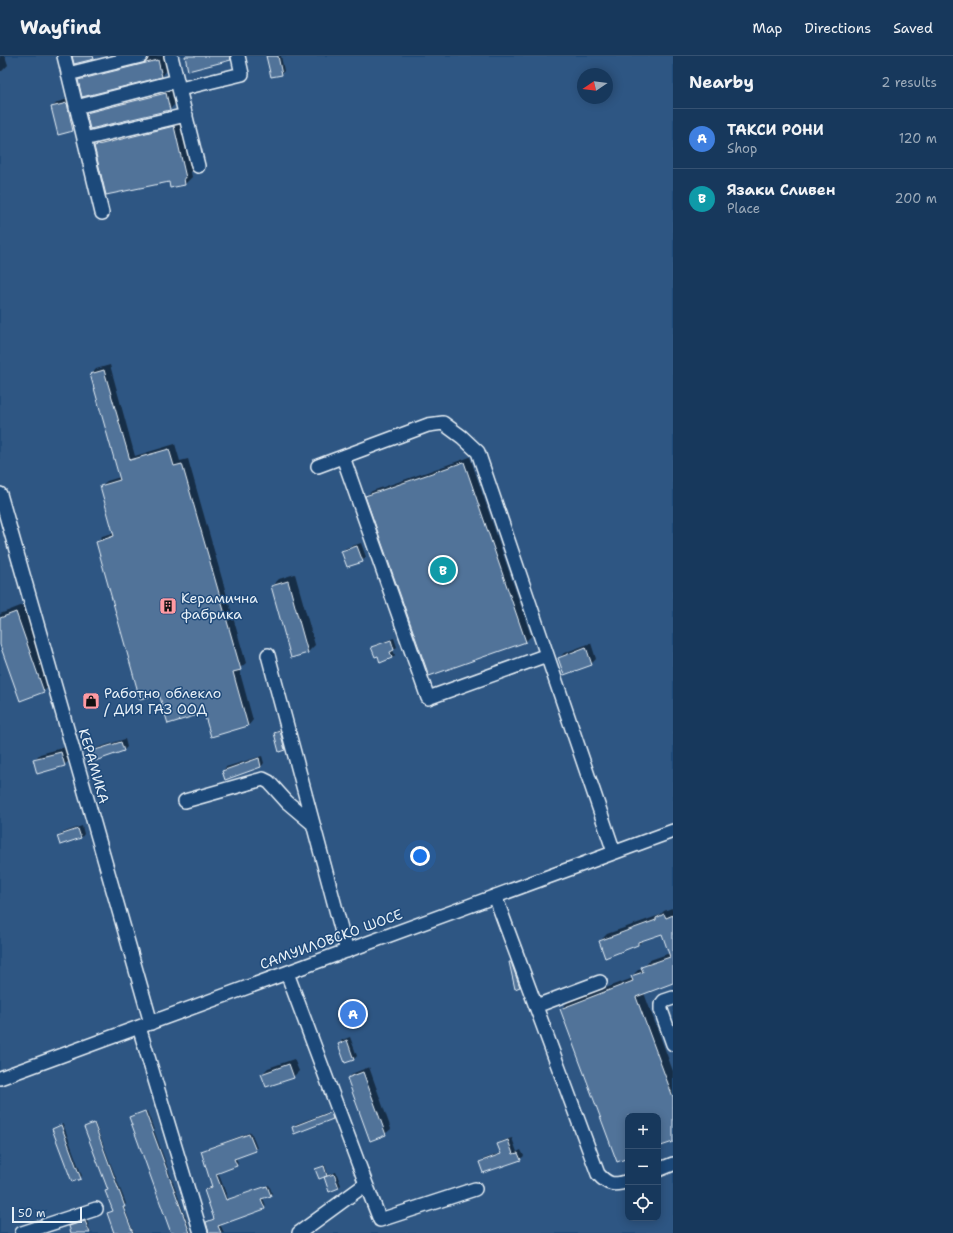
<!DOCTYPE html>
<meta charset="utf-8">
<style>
:root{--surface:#17385c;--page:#203f62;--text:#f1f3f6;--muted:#9eacbb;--line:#365272;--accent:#d6ab8b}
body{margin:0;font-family:"Shantell Sans",sans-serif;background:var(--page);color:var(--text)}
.controls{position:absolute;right:12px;bottom:12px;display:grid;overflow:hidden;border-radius:8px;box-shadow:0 2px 10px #0003}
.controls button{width:36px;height:36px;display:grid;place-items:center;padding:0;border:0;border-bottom:1px solid var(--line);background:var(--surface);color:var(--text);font:20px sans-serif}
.compass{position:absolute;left:577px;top:12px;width:36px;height:36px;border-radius:50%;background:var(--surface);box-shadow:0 2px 10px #0003;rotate:257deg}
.scale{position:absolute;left:12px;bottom:10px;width:70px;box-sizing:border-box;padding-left:4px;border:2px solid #e8f1f8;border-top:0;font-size:11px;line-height:14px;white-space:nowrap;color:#e8f1f8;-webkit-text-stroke:3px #1f4a7a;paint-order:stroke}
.you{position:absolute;left:420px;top:800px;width:14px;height:14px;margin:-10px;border:3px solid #fff;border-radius:50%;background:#1a73e8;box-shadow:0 0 0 6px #1a73e833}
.badge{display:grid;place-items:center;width:26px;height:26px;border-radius:50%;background:var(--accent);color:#fff;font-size:13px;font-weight:700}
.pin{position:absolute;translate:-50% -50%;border:2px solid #fff;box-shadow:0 1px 4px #0006}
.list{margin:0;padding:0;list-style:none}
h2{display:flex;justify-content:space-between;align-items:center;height:52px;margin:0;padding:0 16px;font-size:17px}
h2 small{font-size:13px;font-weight:400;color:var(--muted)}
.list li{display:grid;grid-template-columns:26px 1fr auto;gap:12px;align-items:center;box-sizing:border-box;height:60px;padding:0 16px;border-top:1px solid var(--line)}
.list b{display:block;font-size:15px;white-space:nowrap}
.list p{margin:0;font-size:13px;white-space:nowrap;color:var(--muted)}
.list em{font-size:13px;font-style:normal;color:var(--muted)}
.icon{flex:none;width:22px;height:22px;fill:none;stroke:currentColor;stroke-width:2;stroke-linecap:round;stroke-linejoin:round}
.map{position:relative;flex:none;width:673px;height:1177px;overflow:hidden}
header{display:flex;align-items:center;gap:24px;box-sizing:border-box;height:56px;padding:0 20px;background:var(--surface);border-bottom:1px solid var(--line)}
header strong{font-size:19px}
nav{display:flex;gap:22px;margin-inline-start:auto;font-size:14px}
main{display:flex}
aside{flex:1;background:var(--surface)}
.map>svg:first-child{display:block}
.built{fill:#2e5683;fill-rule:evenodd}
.shadow{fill:#0007}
.building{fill:#517399;stroke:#e8f1f8}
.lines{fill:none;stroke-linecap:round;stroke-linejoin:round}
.minor-casing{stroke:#e8f1f8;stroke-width:16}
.minor{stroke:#1f4a7a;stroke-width:13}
.labels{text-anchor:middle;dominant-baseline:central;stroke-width:3;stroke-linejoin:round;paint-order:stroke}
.poi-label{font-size:14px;fill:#e8f1f8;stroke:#1f4a7a;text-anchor:start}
.street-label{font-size:14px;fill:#e8f1f8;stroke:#1f4a7a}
</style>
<header>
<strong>Wayfind</strong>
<nav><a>Map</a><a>Directions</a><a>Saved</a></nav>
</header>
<main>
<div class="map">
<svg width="673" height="1177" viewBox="0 0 673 1177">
<rect width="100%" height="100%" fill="#1f4a7a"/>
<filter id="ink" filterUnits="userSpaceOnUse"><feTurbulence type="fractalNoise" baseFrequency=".025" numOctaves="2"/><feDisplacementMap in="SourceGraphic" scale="8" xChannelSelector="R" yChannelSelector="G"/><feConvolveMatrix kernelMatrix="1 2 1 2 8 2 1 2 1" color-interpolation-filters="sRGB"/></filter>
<g filter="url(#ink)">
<!-- built -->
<path class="built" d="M0 0H673V1177H0ZM583 18H607V42H583ZM628 1060H658V1162H628Z"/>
<!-- shadow -->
<path class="shadow" d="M0 0H5L8 9 2 15H0Z
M153 0H166L169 12 162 20 79 24 87 17Z
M267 0H281L284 15 281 18Z
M173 31 177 46 170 53 87 57 94 50Z
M72 42 78 68 72 74 52 51 58 46Z
M181 63 193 114 191 116 192 121 185 128 171 131 170 124 95 90 102 83Z
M110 309 135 400 175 388 180 405 188 403 246 607 239 613 253 664 248 670 212 680 205 656 160 637 97 486 102 480 114 477 101 430 107 425 120 421 91 319 96 313Z
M470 401 531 580 526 585 366 440 372 435Z
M361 487 366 501 362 505 342 495 346 492Z
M295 518 315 589 308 596 292 601 272 530 279 523Z
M23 549 51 628 44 635 0 586V558Z
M394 582 397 591 393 594 395 599 392 602 379 599 372 591 375 589Z
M591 587 596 603 591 608 559 602 564 597Z
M283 672 288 690 285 693 275 677 278 674Z
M125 683 127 691 124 694 93 695 97 692Z
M66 691 70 704 64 709 34 704 40 698Z
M262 700 264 707 261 711 225 722 223 715 226 711Z
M82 770 84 778 81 782 58 780 62 777Z
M672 852 673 855V926L644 937 673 1015V1085L658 1090V1060H628V1101L561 953 568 946 633 922 632 920 639 913 643 912 650 904 670 897 662 876 643 884 638 889 600 885 607 878 660 859 664 855Z
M513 904 523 928 520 931H516L510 907Z
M354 960 356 965 349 969 347 964Z
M350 981 357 1000 354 1003 339 988 342 984Z
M294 1003 299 1015 293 1021 262 1018 268 1012Z
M369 1011 391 1073 385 1078 348 1022 354 1017Z
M334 1054 335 1059 333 1062 293 1071 296 1068Z
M147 1055 191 1176 190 1177H172L131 1060Z
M95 1067 126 1148 124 1150 134 1177H115L108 1158 114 1155 106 1135 108 1133 85 1071Z
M63 1068 82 1120 80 1122 53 1073Z
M251 1076 257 1092 255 1094 236 1101 238 1108 236 1110 218 1116 228 1143 269 1129 272 1137 270 1139 263 1142 266 1150 264 1152 220 1168 224 1177H210L207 1166 215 1162 205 1134 207 1132 213 1130 202 1096 204 1094Z
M512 1082 517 1096 521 1094 524 1100 520 1103 480 1106 484 1103 501 1097 498 1089 502 1085Z
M325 1109 328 1119 336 1116 341 1129 338 1132 325 1122 328 1119 319 1122 316 1113Z
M87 1164 91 1177H72L70 1171 71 1169Z"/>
<!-- building -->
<path class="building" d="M72 0H93L94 3 74 8Z
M185 0H230L231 4 188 15Z
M266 0H278L282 19 271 21Z
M158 4 162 21 82 41 78 24Z
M166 37 170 54 90 73 86 57Z
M67 47 73 75 58 79 51 51Z
M174 70 186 122H184L185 129 170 132 169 126 106 139 94 90Z
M104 314 130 404 169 393 174 410 182 408 241 614 233 616 248 670 211 681 204 657 168 668 159 638 140 643 96 486 114 480 100 430 120 424 90 318Z
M464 406 526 586 429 620 365 440Z
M357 490 363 506 347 511 341 495Z
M288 525 308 597 291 602 271 530Z
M16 556 44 636 20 645 0 589V562Z
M391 584 394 594 390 596 392 602 380 607 378 600 375 601 371 591Z
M586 591 592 609 564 619 558 602Z
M280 675 285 694 279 696 274 677Z
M121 686 124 695 95 705 92 695Z
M61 696 65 710 37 718 33 703Z
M259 702 261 711 225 724 222 715Z
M78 773 81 782 60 789 57 780Z
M664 858 666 862 673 859V927L636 941 673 1041V1086L658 1091V1060H628V1102L617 1106 560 953 633 925 631 920 643 916 641 911 670 901 662 878 638 886V889L605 902 599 885 656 864V862Z
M509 906H511L520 931 515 933Z
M347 984 354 1004 345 1007 338 988Z
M289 1008 294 1022 266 1031 261 1018Z
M363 1016 386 1079 370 1085 347 1022Z
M145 1055 190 1177H171L129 1061Z
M331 1056 333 1063 294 1078 292 1071Z
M94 1067 125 1151H123L133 1177H114L107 1157 113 1155 105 1135 108 1134 84 1071Z
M61 1069 81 1123 72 1126 52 1073Z
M249 1078 256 1095 234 1103 237 1110 216 1118 226 1144 267 1130 271 1140 261 1143 265 1153 218 1170 221 1177H209L206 1166 214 1163 204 1134 212 1131 201 1095Z
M508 1084 513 1098 518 1097 521 1104 483 1117 479 1106 501 1098 497 1088Z
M324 1110 327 1120 319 1123 315 1113Z
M334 1118 339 1132 329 1136 324 1121Z
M85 1165 90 1177H71L69 1170Z"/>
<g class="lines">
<defs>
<path id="minor" d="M64 0 102 157
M171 0 198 110
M68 18 141 0
M180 33 242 18 238 0
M76 51 177 25
M84 83 186 59
M343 401 428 642 547 599
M318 410 428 369 443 367 462 381 478 396 614 796
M0 438 151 967
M268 599 347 895
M185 745 263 723 269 726 287 746 313 768
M495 840 598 1118C608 1129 614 1130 628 1125
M287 917 366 1128
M673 942 664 945 661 949V954L673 988
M536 950 600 926
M139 971 201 1177
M0 1022 673 775
M658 1114 673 1108
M22 1177 96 1153
M299 1177 366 1128 380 1164 475 1133"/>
</defs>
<!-- minor casing -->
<use href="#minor" class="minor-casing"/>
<!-- minor -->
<use href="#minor" class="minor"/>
</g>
</g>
<!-- icons -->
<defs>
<symbol id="building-square" viewBox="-11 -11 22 22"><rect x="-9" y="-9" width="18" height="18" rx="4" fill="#ff9aa2" stroke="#1f4a7a"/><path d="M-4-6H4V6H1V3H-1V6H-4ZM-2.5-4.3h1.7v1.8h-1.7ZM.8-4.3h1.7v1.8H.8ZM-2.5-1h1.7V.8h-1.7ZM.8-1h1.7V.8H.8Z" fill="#111"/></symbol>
<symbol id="shop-square" viewBox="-11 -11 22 22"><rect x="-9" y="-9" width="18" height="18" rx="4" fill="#ff9aa2" stroke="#1f4a7a"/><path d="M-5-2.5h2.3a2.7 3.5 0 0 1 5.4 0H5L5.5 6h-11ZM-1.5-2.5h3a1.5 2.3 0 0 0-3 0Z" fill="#111"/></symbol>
</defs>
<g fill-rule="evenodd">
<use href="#building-square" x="158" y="540" width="20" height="20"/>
<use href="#shop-square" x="81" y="635" width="20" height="20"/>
</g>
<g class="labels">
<!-- poi labels -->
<g class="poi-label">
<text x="181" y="542">Керамична<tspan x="181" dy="16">фабрика</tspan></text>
<text x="104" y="637">Работно облекло<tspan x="104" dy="16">/ ДИЯ ГАЗ ООД</tspan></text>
</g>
<!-- street labels -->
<g class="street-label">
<text transform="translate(94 710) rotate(74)">КЕРАМИКА</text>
<text transform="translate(331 883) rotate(-20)">САМУИЛОВСКО ШОСЕ</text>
</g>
</g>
</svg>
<div class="controls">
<button>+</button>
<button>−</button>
<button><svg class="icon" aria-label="locate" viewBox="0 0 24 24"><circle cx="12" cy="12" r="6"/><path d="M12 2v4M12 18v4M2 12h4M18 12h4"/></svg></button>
</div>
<svg class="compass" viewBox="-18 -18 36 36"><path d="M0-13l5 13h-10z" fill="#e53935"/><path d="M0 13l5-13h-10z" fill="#9eacbb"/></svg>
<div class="scale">50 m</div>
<div class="you"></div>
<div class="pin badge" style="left:353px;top:958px;background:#3f7fe0">A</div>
<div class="pin badge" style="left:443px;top:514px;background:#0f9aa8">B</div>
</div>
<aside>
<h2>Nearby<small>2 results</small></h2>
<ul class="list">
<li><span class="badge" style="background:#3f7fe0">A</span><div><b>ТАКСИ РОНИ</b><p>Shop</p></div><em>120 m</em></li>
<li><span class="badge" style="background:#0f9aa8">B</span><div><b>Язаки Сливен</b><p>Place</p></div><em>200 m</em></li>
</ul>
</aside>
</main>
